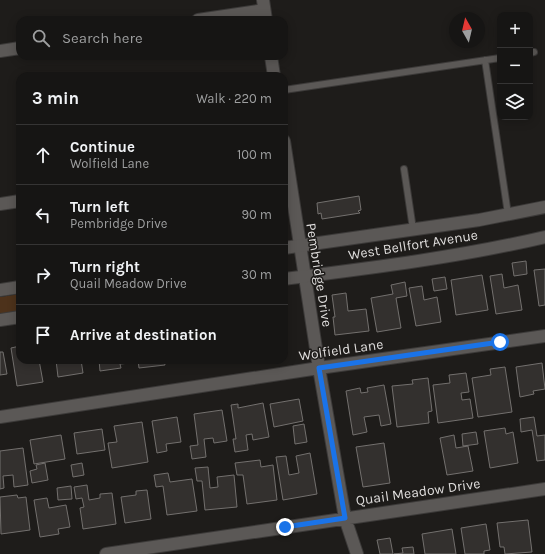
<!DOCTYPE html>
<meta charset="utf-8">
<style>
:root{--surface:#161514;--page:#232222;--text:#f1f3f6;--muted:#9e9fa0;--line:#353434}
body{margin:0;font-family:Karla,sans-serif;background:var(--page);color:var(--text)}
.controls{position:absolute;right:12px;top:12px;display:grid;overflow:hidden;border-radius:8px;box-shadow:0 2px 10px #0003}
.controls button{width:36px;height:36px;display:grid;place-items:center;padding:0;border:0;border-bottom:1px solid var(--line);background:var(--surface);color:var(--text);font:20px sans-serif}
.compass{position:absolute;left:449px;top:12px;width:36px;height:36px;border-radius:50%;background:var(--surface);box-shadow:0 2px 10px #0003;rotate:352deg}
.stop{position:absolute;width:12px;height:12px;margin:-9px;border:3px solid #1a73e8;border-radius:50%;background:#fff}
.stop.end{background:#1a73e8;border-color:#fff;box-shadow:0 1px 4px #0008}
.list{margin:0;padding:0;list-style:none}
h2{display:flex;justify-content:space-between;align-items:center;height:52px;margin:0;padding:0 16px;font-size:17px}
h2 small{font-size:13px;font-weight:400;color:var(--muted)}
.list li{display:grid;grid-template-columns:26px 1fr auto;gap:12px;align-items:center;box-sizing:border-box;height:60px;padding:0 16px;border-top:1px solid var(--line)}
.list b{display:block;font-size:15px;white-space:nowrap}
.list p{margin:0;font-size:13px;white-space:nowrap;color:var(--muted)}
.list em{font-size:13px;font-style:normal;color:var(--muted)}
.icon{flex:none;width:22px;height:22px;fill:none;stroke:currentColor;stroke-width:2;stroke-linecap:round;stroke-linejoin:round}
.map{position:relative;flex:none;width:545px;height:554px;overflow:hidden}
.search{position:absolute;background:var(--surface);box-shadow:0 2px 10px #0003;left:16px;top:16px;width:272px;height:44px;display:flex;align-items:center;gap:10px;box-sizing:border-box;padding:0 14px;border-radius:12px;color:var(--muted);font-size:15px}
.panel{position:absolute;background:var(--surface);box-shadow:0 2px 10px #0003;left:16px;top:72px;width:272px;height:292px;border-radius:12px}
.map>svg:first-child{display:block}
.green{fill:#4d321b}
.building{fill:#33302e;stroke:#73706e}
.lines{fill:none;stroke-linecap:round;stroke-linejoin:round}
.service-casing{stroke:#3c3a39;stroke-width:8}
.minor-casing{stroke:#3c3a39;stroke-width:14}
.secondary-casing{stroke:#3c3a39;stroke-width:14}
.service{stroke:#5b5856;stroke-width:6}
.minor{stroke:#5b5856;stroke-width:12}
.secondary{stroke:#5b5856;stroke-width:12}
.route{stroke:#1a73e8;stroke-width:5}
.labels{text-anchor:middle;dominant-baseline:central;stroke-width:3;stroke-linejoin:round;paint-order:stroke}
.street-label{font-size:14px;fill:#dfdddc;stroke:#1e1c1a}
</style>
<div class="map">
<svg width="545" height="554" viewBox="0 0 545 554">
<rect width="100%" height="100%" fill="#1e1c1a"/>
<!-- green -->
<path class="green" d="M20 294V311L0 314V297Z"/>
<!-- building -->
<path class="building" d="M359 196 361 210 358 211 360 213 322 219 321 213 318 214 317 203Z
M526 261 527 274 514 276 512 263Z
M545 269V305L539 306 534 270Z
M502 274 504 288 518 285 522 310 496 314 490 276Z
M482 275 488 310 456 315 451 280Z
M445 277 447 289 434 291 432 279Z
M405 282 407 296 396 298 401 328 377 332 371 298 393 294 391 285Z
M422 286 424 300 437 297 441 322 416 326 409 288Z
M346 293 348 311 366 309 369 331 335 335 333 317H335L332 295Z
M20 346V360H39L43 382 17 386 11 348Z
M0 352H3L7 374 0 375Z
M56 360H81L83 373 58 377Z
M99 360H130V363L120 364 121 368 100 371Z
M138 360H164L165 365 139 368Z
M542 363 545 389 533 391 534 394 520 397 516 367Z
M505 367 512 412 478 417 472 378 491 375 490 369Z
M466 373 469 392 461 393 462 400 470 399 473 418 438 423 433 385 450 383 449 375Z
M428 378 432 411 428 412 429 423 397 427 392 386 413 384 412 380Z
M384 385 391 424 381 426 379 415 364 417 367 432 353 435 346 391 360 388 361 393 368 392 367 388Z
M299 399 303 421 274 427 270 404Z
M263 403 269 437 253 440 252 434 246 435 248 450 235 452 233 439H236L231 405 238 404V408Z
M222 410 227 441 214 443 213 438 204 439 206 457 192 459 190 446 198 445 194 414Z
M177 417 181 442 166 444 167 451 157 453 152 421Z
M534 417 537 436 545 435V460L537 461 532 430 521 432 520 419Z
M142 422 148 462 112 468 108 443 117 442 114 426Z
M304 424 307 442 295 444 293 426Z
M505 428 506 434 513 432 518 463 490 468 484 431Z
M102 429 105 450 77 454 74 433Z
M476 432 478 444 463 446 462 434Z
M61 435 65 459 34 464 30 440Z
M454 435 456 448 468 446 473 471 447 475 440 438Z
M384 443 390 483 363 487 356 447Z
M23 448 28 485 14 487 13 475 3 476 4 488 0 489V451Z
M310 453 317 494 283 500 276 457 286 456 289 475 299 473 296 456Z
M260 460 261 467 273 465 277 500 247 504 243 475H237L235 463Z
M45 463 48 480 32 483 30 471 37 469 36 465Z
M82 463 84 475 73 477 71 465Z
M208 467 210 488 218 487 217 477 234 475 237 507 205 510 202 481H197L195 468Z
M168 473 170 482 192 479 197 511 167 515 163 486 156 487 154 475Z
M87 485 89 500 100 498V494L112 493 116 524 83 529 80 508 84 507 82 498 76 499 74 487Z
M71 486 72 499 58 500 57 488Z
M147 490 151 519 125 523 121 497 136 495V491Z
M17 495 18 498 26 497 30 530 1 534 0 497Z
M47 498 49 508 66 505 70 527 58 529 59 534 40 537 34 500Z
M528 520 532 552 505 554 504 547H500L497 523Z
M486 524 490 550 484 551V554H465L461 528Z
M452 529 456 554H425L422 534Z
M390 538 393 554H380L377 540Z
M413 547 414 554H394L403 553 402 548Z"/>
<g class="lines">
<defs>
<path id="service" d="M530 53 534 52
M485 60 508 214
M284 90 500 58
M404 169 413 229"/>
<path id="minor" d="M263 0 266 20
M198 20 264 10
M0 51 20 48
M271 56 274 76
M284 141 319 368 345 518 357 554
M0 204 20 201
M0 417 319 368 545 336
M106 554 545 489"/>
<path id="secondary" d="M284 248 479 220 545 207
M284 279C371 268 460 257 545 237
M0 290 20 287
M0 320 20 317"/>
</defs>
<!-- service casing -->
<use href="#service" class="service-casing"/>
<!-- minor casing -->
<use href="#minor" class="minor-casing"/>
<!-- secondary casing -->
<use href="#secondary" class="secondary-casing"/>
<!-- service -->
<use href="#service" class="service"/>
<!-- minor -->
<use href="#minor" class="minor"/>
<!-- secondary -->
<use href="#secondary" class="secondary"/>
</g>
<g class="lines">
<!-- route -->
<path class="route" d="M285 527 345 518 319 368 500 342"/>
</g>
<g class="labels">
<!-- street labels -->
<g class="street-label">
<text transform="translate(413 245) rotate(-9)">West Bellfort Avenue</text>
<text transform="translate(319 275) rotate(81)">Pembridge Drive</text>
<text transform="translate(341 350) rotate(-8)">Wolfield Lane</text>
<text transform="translate(418 492) rotate(-8)">Quail Meadow Drive</text>
</g>
</g>
</svg>
<div class="controls">
<button>+</button>
<button>−</button>
<button><svg class="icon" aria-label="layers" viewBox="0 0 24 24"><path d="M12 4l9 5-9 5-9-5zM3 14l9 5 9-5"/></svg></button>
</div>
<svg class="compass" viewBox="-18 -18 36 36"><path d="M0-13l5 13h-10z" fill="#e53935"/><path d="M0 13l5-13h-10z" fill="#9e9fa0"/></svg>
<div class="stop" style="left:500px;top:342px"></div>
<div class="stop end" style="left:285px;top:527px"></div>
<div class="search"><svg class="icon" aria-label="search" viewBox="0 0 24 24"><circle cx="10" cy="10" r="6"/><path d="M15 15l6 6"/></svg>Search here</div>
<section class="panel">
<h2>3 min<small>Walk · 220 m</small></h2>
<ul class="list">
<li><svg class="icon" aria-label="ahead" viewBox="0 0 24 24"><path d="M12 20V5M6 11l6-6 6 6"/></svg><div><b>Continue</b><p>Wolfield Lane</p></div><em>100 m</em></li>
<li><svg class="icon" aria-label="left" viewBox="0 0 24 24"><path d="M17 20v-9H6M10 6l-5 5 5 5"/></svg><div><b>Turn left</b><p>Pembridge Drive</p></div><em>90 m</em></li>
<li><svg class="icon" aria-label="right" viewBox="0 0 24 24"><path d="M7 20v-9h11M14 6l5 5-5 5"/></svg><div><b>Turn right</b><p>Quail Meadow Drive</p></div><em>30 m</em></li>
<li><svg class="icon" aria-label="arrive" viewBox="0 0 24 24"><path d="M6 21V4h12l-3 4 3 4H6"/></svg><div><b>Arrive at destination</b></div></li>
</ul>
</section>
</div>
